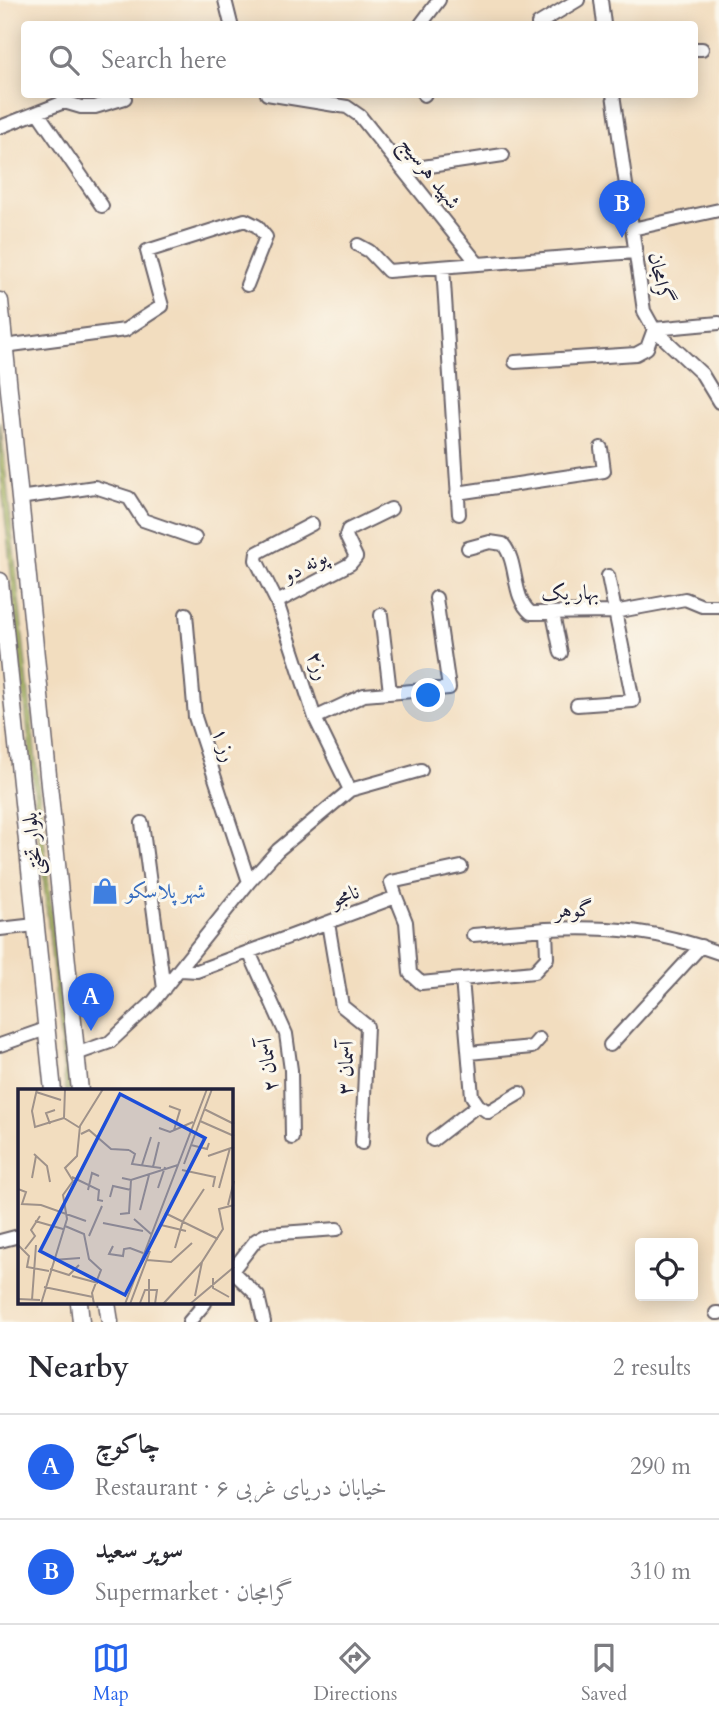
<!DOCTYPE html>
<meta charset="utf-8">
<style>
:root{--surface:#fff;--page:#f2f2f3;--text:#2b2b33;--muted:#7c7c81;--line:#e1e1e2;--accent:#2563eb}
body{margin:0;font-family:Cardo,Amiri,serif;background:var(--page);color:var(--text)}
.controls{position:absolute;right:21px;bottom:21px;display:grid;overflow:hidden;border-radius:7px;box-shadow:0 4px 18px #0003}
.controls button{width:63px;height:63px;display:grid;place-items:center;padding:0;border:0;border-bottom:2px solid var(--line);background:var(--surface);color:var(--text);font:35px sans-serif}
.you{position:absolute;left:429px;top:696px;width:24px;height:24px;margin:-18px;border:5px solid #fff;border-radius:50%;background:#1a73e8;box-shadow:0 0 0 10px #1a73e833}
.badge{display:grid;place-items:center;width:46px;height:46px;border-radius:50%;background:var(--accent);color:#fff;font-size:23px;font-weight:700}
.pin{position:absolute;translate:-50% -58px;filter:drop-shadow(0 2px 4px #0008)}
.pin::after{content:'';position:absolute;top:37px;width:24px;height:21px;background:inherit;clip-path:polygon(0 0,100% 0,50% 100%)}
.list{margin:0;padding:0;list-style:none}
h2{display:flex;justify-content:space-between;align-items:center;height:91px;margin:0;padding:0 28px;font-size:30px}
h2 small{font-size:23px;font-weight:400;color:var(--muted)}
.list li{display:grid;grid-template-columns:46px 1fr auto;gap:21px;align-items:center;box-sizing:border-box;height:105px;padding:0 28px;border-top:2px solid var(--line)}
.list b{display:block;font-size:26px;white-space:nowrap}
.list p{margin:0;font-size:23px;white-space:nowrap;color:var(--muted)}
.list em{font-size:23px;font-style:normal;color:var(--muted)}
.icon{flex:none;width:38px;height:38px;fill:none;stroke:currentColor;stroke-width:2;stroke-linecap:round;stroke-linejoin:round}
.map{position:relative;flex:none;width:719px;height:1322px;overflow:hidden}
.search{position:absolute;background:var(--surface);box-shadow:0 4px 18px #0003;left:21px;right:21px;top:21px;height:77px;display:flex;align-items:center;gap:18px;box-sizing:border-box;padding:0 24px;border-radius:7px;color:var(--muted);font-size:26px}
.sheet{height:301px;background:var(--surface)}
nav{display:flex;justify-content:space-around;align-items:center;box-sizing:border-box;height:98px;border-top:2px solid var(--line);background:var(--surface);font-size:19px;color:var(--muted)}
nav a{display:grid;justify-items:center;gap:4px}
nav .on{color:var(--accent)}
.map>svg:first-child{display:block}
.green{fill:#bbca6d;stroke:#6e7654;stroke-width:2}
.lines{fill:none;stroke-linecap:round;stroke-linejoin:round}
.minor-casing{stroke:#6b6369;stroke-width:16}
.major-casing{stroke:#6b6369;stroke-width:19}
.minor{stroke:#fff;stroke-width:12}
.major{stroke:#fff;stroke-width:16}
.labels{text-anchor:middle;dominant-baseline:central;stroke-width:6;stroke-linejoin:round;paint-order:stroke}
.street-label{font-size:21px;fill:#22223b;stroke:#fbf7ec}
.shop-label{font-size:21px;fill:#366cbe;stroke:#fbf7ec;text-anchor:start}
.inset-road{fill:none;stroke:#9f928a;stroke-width:2}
.view{fill:#1d4ed8;fill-opacity:0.15;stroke:#1d4ed8;stroke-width:3.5}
.inset-edge{fill:none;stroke:#22223b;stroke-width:3.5}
</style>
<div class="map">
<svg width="719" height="1322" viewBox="0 0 719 1322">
<rect width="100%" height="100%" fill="#fbf7ec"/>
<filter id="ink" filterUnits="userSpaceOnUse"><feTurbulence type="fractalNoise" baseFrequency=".0143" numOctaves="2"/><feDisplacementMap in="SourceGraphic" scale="14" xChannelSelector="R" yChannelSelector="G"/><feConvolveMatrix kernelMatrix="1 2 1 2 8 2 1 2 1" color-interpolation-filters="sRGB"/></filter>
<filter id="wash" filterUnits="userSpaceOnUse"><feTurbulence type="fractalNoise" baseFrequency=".00686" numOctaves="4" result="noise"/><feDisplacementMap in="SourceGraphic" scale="28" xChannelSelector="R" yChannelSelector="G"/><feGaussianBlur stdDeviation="1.57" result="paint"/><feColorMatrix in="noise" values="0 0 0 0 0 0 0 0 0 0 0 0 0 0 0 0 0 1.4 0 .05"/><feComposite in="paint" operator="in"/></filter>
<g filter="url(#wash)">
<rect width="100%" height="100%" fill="#f2ddbf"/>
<!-- green -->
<path class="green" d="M0 421 70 1091H66L0 464Z"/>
</g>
<g filter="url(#ink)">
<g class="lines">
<defs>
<path id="minor" d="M225 0 231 24
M601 0 604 24
M421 24 439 0
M538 24 578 0
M694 49H702
M267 94 347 107 360 116 478 264 635 252
M613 94 644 311 654 329 702 374 719 402
M424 95 425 94
M38 113 102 206
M0 127 64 102 81 107H95L125 98
M403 170 503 155
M632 229 719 210
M358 245 369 251 388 271 478 264
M443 267 459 514
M4 346 125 330 162 306 147 251 245 220 257 226 266 237 247 285
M515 362 636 354 647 348 654 329 719 323
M457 493 604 471 601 448
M19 498 95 487 129 498 143 520 195 538
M312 524 257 553 256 560 277 602 315 718 350 790
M468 548 490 542 503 544C519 563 511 597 531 613L614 612 685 599 702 606H719
M277 602 350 564 356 557 346 536 348 530 391 509
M186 614 195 717 249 882
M553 614 561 653
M381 615 390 692
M577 705 633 701 608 576
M315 718 364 695 449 688 436 598
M142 823 164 989
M396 897 391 882 461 867
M328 923 342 1006 367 1026 362 1143
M0 929 35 925
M473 935 546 929
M249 952 286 1034 291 1070 292 1138
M181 970 197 971 396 897 406 922 410 973 421 983 534 972 547 958 546 929C610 926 658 930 719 953
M462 979 472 1096 478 1105 488 1112 520 1093
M0 1045 46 1029
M610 1045 701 946
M469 1053 532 1047 539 1039
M76 1054 110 1042 153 1002 249 882 278 850 350 790 421 770
M433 1140 478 1105
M0 1241 19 1236
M232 1271 258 1296 264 1322
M231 1272 256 1240 267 1234 337 1229
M716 1313H719
M189 1322 205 1303"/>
<path id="major" d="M0 301 80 1091
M0 581 53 1091
M79 1303 81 1322
M107 1303 110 1322"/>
</defs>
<!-- minor casing -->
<use href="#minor" class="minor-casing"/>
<!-- major casing -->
<use href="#major" class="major-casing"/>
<!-- minor -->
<use href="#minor" class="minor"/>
<!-- major -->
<use href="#major" class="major"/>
</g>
</g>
<!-- icons -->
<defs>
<symbol id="shop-bare" viewBox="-9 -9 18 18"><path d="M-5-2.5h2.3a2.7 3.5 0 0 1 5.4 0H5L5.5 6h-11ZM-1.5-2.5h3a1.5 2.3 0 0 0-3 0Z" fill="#3f7fe0" stroke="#fbf7ec" stroke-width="2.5" paint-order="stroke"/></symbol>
</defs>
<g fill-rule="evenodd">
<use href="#shop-bare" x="86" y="872" width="38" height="38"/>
</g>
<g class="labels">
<!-- street labels -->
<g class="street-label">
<text transform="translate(430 173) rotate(52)">شهید هرسیج</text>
<text transform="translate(660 278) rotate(79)">گرامجان</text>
<text transform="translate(305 566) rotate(-27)">پونه دو</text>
<text transform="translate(570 593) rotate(-1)">بهار یک</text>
<text transform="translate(318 666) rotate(72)">رز۲</text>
<text transform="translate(224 745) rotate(72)">رز ۱</text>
<text transform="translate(33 844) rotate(-96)">بلوار تختی</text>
<text transform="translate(345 896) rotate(-21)">نامجو</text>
<text transform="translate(574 910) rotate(-2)">گوهر</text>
<text transform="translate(268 1065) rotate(-97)">آسمان ۲</text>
<text transform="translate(346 1068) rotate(-88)">آسمان ۳</text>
</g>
<!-- shop labels -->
<g class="shop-label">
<text x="126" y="891">شهر پلاسکو</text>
</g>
</g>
<!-- overview -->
<g transform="translate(18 1089)">
<rect width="215" height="215" fill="#f2ddbf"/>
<path class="inset-road" d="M19 0 14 22 17 38 46 29M47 0 46 29 62 39M18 3 43 11M151 17 162 21 156 41M186 20 216 35M182 32 216 47M32 35 28 24 37 21M141 39 152 43 175 33M63 45 71 41 93 60 111 61M173 56 189 60 191 54M111 61 117 65 114 75 143 79M16 65 29 77 32 93M190 67 216 58M166 75 194 0M124 76 133 48M135 78 141 53M164 81 197 88 195 98M54 88 81 101 80 111 85 112M14 89 18 67M104 89 113 91 160 76M140 99 147 78M201 99 212 59M0 100 8 103 4 115 23 116 68 132M70 101 74 84 81 87M92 108 95 97 113 101M210 116 216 92M122 121 131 86M147 124 200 150M102 125 111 124 113 91M116 130 133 145M17 132 45 140M85 134 125 142M143 136 168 142M47 137 66 145 71 170 83 181 74 204 76 215M71 147 84 117M0 156 11 167 9 178 31 182M95 157 91 165 105 167 106 160 112 159 125 164M157 159 165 132 186 100M7 160 17 147 13 141 22 127M35 171 62 169M129 171 153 173 174 154M32 180 51 186 61 176M54 187 80 194M195 189V199L211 208M131 190V215M26 198 75 208M177 207 184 173 205 140 201 120 216 116M0 210 22 211M14 211 18 156M122 214 127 201H139L137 215H131M23 215 49 130 45 106 55 92 47 79 59 67 62 37 85 0M107 215 189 0M112 215 132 162M145 215 184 173M172 215 216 178"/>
<path class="view" d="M102 5 187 49 107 206 22 162Z"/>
<rect width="215" height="215" class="inset-edge"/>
</g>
</svg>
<div class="controls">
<button><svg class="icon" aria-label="locate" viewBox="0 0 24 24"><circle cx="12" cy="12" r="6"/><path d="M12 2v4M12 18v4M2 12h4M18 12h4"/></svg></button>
</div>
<div class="you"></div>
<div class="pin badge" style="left:91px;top:1031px">A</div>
<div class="pin badge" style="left:622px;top:238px">B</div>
<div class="search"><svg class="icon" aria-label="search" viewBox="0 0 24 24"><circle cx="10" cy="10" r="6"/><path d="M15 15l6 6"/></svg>Search here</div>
</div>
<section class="sheet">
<h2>Nearby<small>2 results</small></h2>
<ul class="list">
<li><span class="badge">A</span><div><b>چاکوچ</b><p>Restaurant · خیابان دریای غربی ۶</p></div><em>290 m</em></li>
<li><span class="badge">B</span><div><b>سوپر سعید</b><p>Supermarket · گرامجان</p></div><em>310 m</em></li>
</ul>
</section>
<nav>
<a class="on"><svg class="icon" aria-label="map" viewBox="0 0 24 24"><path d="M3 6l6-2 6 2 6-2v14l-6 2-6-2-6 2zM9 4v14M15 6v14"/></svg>Map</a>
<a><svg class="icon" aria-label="directions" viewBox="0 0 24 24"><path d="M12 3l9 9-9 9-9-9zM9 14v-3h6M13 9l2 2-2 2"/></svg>Directions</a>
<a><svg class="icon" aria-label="saved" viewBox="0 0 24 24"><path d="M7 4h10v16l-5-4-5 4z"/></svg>Saved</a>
</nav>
